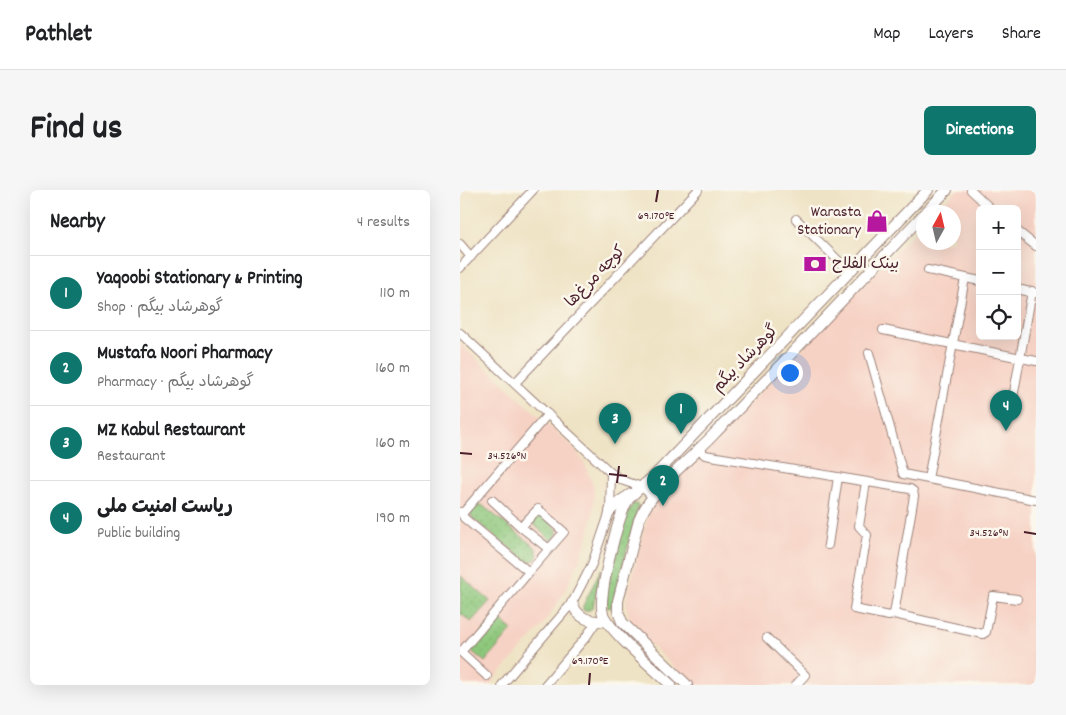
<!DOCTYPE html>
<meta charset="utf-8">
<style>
:root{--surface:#fff;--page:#f6f6f6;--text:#202124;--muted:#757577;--line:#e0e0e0;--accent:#0f766e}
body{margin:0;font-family:Dekko,"Playpen Sans Arabic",sans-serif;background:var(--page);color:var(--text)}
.controls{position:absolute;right:15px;top:15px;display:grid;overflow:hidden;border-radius:8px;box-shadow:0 5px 20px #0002}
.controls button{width:45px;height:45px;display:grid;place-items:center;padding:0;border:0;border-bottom:1px solid var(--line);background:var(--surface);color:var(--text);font:25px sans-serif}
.compass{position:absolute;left:456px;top:15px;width:45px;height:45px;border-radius:50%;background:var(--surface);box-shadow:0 5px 20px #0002;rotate:8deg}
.you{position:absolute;left:329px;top:182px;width:18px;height:18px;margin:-12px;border:4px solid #fff;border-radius:50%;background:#1a73e8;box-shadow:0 0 0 8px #1a73e833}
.badge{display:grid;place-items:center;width:32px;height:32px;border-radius:50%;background:var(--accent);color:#fff;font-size:16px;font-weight:700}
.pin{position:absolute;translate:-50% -41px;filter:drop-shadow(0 1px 2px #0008)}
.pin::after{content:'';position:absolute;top:26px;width:18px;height:15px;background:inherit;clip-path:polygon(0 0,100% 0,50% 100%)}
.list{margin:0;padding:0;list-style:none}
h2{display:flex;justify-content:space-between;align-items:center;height:65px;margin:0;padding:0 20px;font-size:21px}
h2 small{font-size:16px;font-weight:400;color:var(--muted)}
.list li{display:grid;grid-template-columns:32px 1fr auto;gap:15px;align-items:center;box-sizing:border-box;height:75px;padding:0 20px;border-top:1px solid var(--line)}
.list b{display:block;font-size:19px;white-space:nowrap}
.list p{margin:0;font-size:16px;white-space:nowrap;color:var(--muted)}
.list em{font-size:16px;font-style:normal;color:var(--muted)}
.icon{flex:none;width:28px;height:28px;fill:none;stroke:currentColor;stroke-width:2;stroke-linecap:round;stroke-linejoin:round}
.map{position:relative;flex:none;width:576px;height:495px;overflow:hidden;border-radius:8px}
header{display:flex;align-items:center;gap:30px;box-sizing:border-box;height:70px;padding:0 25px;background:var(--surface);border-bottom:1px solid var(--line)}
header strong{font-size:24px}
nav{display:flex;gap:28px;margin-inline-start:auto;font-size:18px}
.intro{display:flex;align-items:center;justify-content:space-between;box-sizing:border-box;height:120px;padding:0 30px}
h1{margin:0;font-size:35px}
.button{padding:12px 22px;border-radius:8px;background:var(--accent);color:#fff;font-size:18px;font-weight:700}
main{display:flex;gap:30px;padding:0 30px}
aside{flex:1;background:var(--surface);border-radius:8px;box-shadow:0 5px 20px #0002}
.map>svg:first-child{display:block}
.built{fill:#f6d2c4;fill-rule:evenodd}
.green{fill:url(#green-dots);stroke:#6c7353}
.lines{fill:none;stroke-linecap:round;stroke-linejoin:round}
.minor-casing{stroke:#9c8178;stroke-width:10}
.major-casing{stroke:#9c8178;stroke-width:12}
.minor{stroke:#fff;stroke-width:8}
.major{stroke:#fff;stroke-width:10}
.ticks{fill:none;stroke:#4a1f2b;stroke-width:2}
.labels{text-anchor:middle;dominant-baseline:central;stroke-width:5;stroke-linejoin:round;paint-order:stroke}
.poi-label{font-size:16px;fill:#4a1f2b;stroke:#fbf7ec;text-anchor:end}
.street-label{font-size:16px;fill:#4a1f2b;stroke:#fbf7ec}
.ticks-label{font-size:12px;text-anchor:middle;fill:#4a1f2b;stroke:#fbf7ec;stroke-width:5;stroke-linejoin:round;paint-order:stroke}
</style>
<header>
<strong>Pathlet</strong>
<nav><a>Map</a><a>Layers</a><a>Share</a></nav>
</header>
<div class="intro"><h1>Find us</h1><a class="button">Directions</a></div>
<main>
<aside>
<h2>Nearby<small>4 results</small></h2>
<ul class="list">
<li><span class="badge">1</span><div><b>Yaqoobi Stationary &amp; Printing</b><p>Shop · گوهرشاد بیگم</p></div><em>110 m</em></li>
<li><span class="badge">2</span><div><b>Mustafa Noori Pharmacy</b><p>Pharmacy · گوهرشاد بیگم</p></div><em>160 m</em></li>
<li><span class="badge">3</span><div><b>MZ Kabul Restaurant</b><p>Restaurant</p></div><em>160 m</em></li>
<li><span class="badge">4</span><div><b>ریاست امنیت ملی</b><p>Public building</p></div><em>190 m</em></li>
</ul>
</aside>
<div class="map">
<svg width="576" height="495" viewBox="0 0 576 495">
<defs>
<pattern id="green-dots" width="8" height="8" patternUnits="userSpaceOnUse" patternTransform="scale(1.25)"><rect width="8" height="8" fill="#8dc77b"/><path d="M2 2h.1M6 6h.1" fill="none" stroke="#7baa6a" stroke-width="1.8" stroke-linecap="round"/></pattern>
</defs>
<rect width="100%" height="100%" fill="#fbf7ec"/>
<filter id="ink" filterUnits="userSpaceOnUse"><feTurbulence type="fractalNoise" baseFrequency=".02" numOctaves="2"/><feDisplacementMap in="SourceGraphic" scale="10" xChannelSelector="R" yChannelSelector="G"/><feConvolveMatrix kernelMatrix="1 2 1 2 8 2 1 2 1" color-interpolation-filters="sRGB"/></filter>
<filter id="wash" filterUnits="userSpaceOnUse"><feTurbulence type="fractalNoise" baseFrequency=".0096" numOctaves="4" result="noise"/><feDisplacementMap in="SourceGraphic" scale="20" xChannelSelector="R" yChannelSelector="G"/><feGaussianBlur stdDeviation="1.12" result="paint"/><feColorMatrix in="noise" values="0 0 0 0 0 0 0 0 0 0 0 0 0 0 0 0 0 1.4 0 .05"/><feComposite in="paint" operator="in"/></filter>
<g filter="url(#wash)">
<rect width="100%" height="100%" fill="#efe3c5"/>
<!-- built -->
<path class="built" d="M497 0H576V495H232L178 442 169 428 166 411 188 325 192 314 463 34V52H493V22H475ZM520 19H557V146H520Z
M0 154 116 260 124 272 134 298 133 324 127 348 119 371 103 405 83 435 29 495H0Z"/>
<!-- green -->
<path class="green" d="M18 314 23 316 75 357 78 365 75 370 70 372 65 370 13 329 10 324 11 319Z
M173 314H177L178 317 152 417 148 418 146 406 162 334Z
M75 325H81L97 339V345L92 351 70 331Z
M141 379 133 417 130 420 124 421 123 420V416Z
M1 386 30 411 11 432 0 423Z
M36 426 52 440 25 472 8 458Z"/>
</g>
<g filter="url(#ink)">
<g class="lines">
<defs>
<path id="minor" d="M511 0 531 19
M336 29 390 82
M557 41 576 56
M0 54 11 67
M0 78 73 0
M468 80 520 91
M557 99 575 103
M423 140 576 171
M0 143 151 283 164 291 182 297 192 306
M409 163 443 284 576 310
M55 193 238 0
M553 208 572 101
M239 260 245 265 450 299 453 301 454 306 434 424 523 444 526 442 533 406 557 409
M468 289 505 88
M406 292 399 336 407 345 394 419 429 426 434 424
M0 322 2 324 88 224
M2 324 4 328 69 382 104 342 78 319 61 337 32 310
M61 337 89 359
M368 355 378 287
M307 448 345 485 336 495
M0 461 27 486
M1 462 69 382
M42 495 112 413 124 390 132 374 150 321 151 283
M85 495 126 447 136 432"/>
<path id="major" d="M466 22 487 0
M150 321 160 311 171 304
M112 413C118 429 130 432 146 431
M211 495C196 481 149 441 143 424 137 408 158 325 168 310 176 300 187 293 196 284L468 0
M227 495 162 432 158 421V411L179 330C191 299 233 267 256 242 326 170 395 97 463 25"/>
</defs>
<!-- minor casing -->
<use href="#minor" class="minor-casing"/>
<!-- major casing -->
<use href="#major" class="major-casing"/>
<!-- minor -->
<use href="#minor" class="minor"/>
<!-- major -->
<use href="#major" class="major"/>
</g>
</g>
<!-- ticks -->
<path class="ticks" d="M196 12 198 0M0 263 12 264M149 284 167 286M157 293 159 276M564 342 576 344M129 495 130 483"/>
<!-- icons -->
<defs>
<symbol id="shop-bare" viewBox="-9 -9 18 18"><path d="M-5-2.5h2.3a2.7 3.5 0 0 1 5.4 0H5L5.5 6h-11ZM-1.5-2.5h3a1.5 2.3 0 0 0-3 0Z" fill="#b5179e" stroke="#fbf7ec" stroke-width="2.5" paint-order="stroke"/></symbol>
<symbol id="bank-bare" viewBox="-9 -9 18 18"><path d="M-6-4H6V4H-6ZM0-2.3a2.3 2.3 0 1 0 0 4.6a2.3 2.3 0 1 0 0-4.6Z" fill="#b5179e" stroke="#fbf7ec" stroke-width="2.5" paint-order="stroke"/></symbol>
</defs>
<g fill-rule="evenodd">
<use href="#shop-bare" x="401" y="15" width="32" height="32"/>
<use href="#bank-bare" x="339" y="58" width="32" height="32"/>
</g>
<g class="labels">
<!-- poi labels -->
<g class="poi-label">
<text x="401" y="22">Warasta<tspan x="401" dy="18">Stationary</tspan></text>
<text x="372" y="74" text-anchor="start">بینک الفلاح</text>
</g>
<!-- street labels -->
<g class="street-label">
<text transform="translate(136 87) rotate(-46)">کوچه مرغ‌ها</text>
<text transform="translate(286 169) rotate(-46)">گوهرشاد بیگم</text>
</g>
</g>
<g class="ticks-label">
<text x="196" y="29">69.170°E</text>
<text x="47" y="269">34.526°N</text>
<text x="529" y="346">34.526°N</text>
<text x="130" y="474">69.170°E</text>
</g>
</svg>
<div class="controls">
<button>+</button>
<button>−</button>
<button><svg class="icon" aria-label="locate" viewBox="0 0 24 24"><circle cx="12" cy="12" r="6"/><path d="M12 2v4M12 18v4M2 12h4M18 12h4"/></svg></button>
</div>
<svg class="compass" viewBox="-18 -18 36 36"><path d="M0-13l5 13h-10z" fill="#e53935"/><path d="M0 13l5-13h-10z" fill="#757577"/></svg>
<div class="you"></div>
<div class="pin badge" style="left:221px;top:244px">1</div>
<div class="pin badge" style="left:203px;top:316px">2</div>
<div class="pin badge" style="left:155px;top:254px">3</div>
<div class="pin badge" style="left:546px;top:241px">4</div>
</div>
</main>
